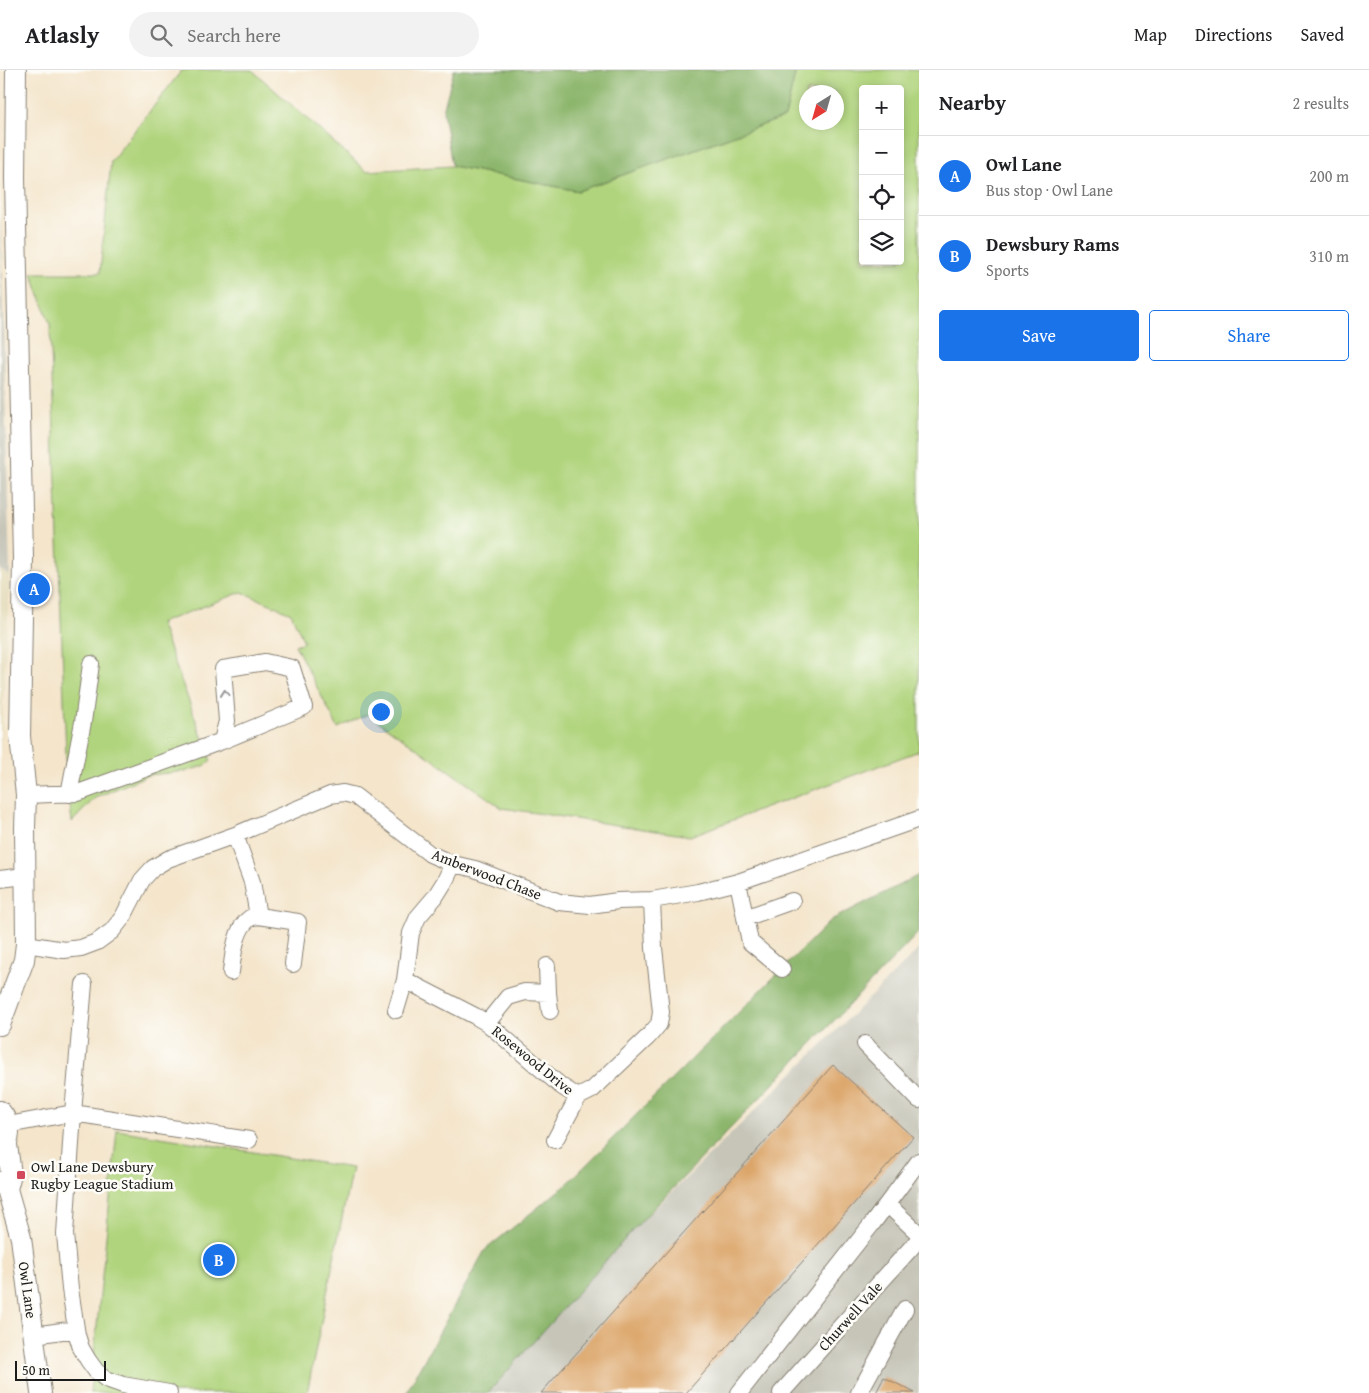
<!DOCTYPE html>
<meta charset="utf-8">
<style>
:root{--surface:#fff;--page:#f2f2f2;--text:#202124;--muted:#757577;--line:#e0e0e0;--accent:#1a73e8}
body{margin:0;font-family:"Gentium Book Plus",serif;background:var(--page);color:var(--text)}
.controls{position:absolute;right:15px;top:15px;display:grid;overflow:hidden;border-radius:5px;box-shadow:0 2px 8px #0003}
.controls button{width:45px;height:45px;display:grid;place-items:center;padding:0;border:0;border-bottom:1px solid var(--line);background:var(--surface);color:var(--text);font:25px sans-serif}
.compass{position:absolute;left:799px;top:15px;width:45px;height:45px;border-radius:50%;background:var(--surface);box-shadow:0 2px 8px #0003;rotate:217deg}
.scale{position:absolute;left:15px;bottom:12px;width:91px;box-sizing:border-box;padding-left:5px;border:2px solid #1c1c1c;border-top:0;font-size:14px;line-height:18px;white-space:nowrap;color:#1c1c1c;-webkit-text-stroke:4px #fdfcf7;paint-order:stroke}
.you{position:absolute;left:380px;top:641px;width:18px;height:18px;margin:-12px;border:4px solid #fff;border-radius:50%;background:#1a73e8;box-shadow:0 0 0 8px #1a73e833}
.badge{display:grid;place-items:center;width:32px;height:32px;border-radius:50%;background:var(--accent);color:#fff;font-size:16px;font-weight:700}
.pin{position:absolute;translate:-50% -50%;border:2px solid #fff;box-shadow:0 1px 5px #0006}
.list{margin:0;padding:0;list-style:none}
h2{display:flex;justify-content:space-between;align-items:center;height:65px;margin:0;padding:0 20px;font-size:21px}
h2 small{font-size:16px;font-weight:400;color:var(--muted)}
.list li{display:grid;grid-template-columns:32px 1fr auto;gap:15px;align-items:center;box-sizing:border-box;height:80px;padding:0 20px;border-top:1px solid var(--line)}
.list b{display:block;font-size:19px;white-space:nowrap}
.list p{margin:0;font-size:16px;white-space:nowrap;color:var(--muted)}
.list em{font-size:16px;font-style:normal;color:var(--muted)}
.actions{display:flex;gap:10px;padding:15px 20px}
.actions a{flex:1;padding:11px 0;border:1px solid var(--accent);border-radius:5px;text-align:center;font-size:18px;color:var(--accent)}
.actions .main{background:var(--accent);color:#fff}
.icon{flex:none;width:28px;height:28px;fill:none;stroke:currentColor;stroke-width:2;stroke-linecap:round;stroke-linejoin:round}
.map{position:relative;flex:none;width:919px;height:1323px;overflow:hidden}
header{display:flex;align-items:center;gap:30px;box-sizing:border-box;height:70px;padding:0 25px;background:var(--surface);border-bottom:1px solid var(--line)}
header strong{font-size:24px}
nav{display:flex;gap:28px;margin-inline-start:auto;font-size:18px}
.search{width:350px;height:45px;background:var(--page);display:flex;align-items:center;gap:12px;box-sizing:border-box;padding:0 18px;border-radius:28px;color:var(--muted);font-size:19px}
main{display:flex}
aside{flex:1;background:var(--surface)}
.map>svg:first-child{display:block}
.built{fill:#e4dbba}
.industrial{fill:#c6c5b8}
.green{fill:#b0d47d;stroke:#66784c;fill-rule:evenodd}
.forest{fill:#8cb66c;stroke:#546944}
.building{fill:#dba467}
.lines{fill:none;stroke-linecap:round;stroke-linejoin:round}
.minor-casing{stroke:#888074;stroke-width:18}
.major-casing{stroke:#888074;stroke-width:22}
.minor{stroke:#fff;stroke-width:16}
.major{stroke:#fff;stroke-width:20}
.oneway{stroke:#999}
.poi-dot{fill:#d1495b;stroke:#fdfcf7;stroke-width:2}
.labels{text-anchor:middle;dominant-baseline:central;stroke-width:5;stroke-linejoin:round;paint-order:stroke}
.street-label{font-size:15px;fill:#1c1c1c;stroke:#fdfcf7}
.poi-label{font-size:15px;fill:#1c1c1c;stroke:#fdfcf7;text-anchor:start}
</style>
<header>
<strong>Atlasly</strong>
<div class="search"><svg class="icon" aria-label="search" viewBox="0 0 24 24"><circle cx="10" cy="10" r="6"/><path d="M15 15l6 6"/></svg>Search here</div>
<nav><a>Map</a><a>Directions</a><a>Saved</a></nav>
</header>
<main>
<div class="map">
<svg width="919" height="1323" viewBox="0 0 919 1323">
<rect width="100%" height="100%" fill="#fdfcf7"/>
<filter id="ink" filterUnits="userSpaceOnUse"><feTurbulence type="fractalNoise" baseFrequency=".02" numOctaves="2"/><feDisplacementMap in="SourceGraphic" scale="10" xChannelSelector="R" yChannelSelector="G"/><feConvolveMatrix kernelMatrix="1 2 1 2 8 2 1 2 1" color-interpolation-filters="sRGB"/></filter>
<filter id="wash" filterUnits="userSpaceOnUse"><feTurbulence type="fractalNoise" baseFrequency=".0096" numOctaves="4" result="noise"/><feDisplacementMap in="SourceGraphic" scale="20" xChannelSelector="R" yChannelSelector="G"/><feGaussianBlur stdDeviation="1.12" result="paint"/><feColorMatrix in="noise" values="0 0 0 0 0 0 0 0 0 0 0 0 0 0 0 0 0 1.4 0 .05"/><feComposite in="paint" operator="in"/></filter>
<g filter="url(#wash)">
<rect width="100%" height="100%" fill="#f4e5cb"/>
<!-- built -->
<path class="built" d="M0 500 10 506 0 687Z"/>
<!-- industrial -->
<path class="industrial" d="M0 131 10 506 0 500Z
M919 879V1323H488L633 1160Z"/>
<!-- green -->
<path class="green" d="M182 0H252L366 101 452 96 578 121 785 47 796 0H919V681L690 766 502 738 368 644 338 658 295 575 304 572 291 543 242 522 160 553 211 691 204 696 187 701 148 705 95 728 72 752 67 711 50 254 32 203H100L111 91ZM863 19H900V191H863ZM806 22H836V52H806Z
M117 1060 352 1098 307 1323H90Z"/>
<!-- forest -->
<path class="forest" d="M454 0H796L785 47 578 121 452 96 443 41Z
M919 805V862L633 1160 488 1323H406L485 1180 567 1114 831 850Z"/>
<g id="blocks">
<!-- building -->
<path class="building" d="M833 995 913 1067 686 1323H541Z
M884 1307 915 1323H876Z"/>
</g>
</g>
<g filter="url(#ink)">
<use href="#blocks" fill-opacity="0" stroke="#888074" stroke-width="1"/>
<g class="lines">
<defs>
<path id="minor" d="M69 724 83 652 91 594
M26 725 78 723 222 671 304 637 292 598 265 592 223 599 227 651 222 671
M235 765 252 812 258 846 298 852 293 894
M453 794 445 811 435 827 418 847 411 863 405 910 475 946 487 953 561 1016 578 1027 592 1020 648 967 659 954 661 942 654 878 652 830
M0 809 25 806
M738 812 750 872 782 899
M745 848 792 831
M26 874 64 880 81 878 97 872 112 861 123 847 142 810 153 798 168 789 235 765 330 725 343 723 355 726 430 784 453 794 475 799 559 832 590 835 618 831 652 830 698 822 738 812 919 749
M547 896 548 923 550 941
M231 902C233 886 235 858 250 848 252 847 255 847 258 846
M84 914 73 1043 249 1070
M396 940 405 910
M487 953 508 927 525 922 548 923
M865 974 919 1030
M8 1055 73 1043 65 1164 70 1219 77 1265 81 1278 88 1290 96 1301 106 1309 123 1315 169 1323
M555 1070 578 1027
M887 1134 919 1164
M34 1265 76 1259
M739 1323 872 1154 919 1091
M781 1323 919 1169
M859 1323 905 1239"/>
<path id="major" d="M0 955 24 890 26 874 25 758 26 725 20 666 23 488 15 108 16 0
M0 1041C12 1055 12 1070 0 1083
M7 1075 11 1104 7 1119
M0 1112 7 1119 21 1168 41 1323"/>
</defs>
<!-- minor casing -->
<use href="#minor" class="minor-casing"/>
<!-- major casing -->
<use href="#major" class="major-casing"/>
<!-- minor -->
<use href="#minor" class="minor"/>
<!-- major -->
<use href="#major" class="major"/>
</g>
<!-- one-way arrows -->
<defs><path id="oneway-chevron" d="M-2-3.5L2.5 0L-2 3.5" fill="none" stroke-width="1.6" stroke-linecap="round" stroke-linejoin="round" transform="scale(1.25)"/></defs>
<use class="oneway" href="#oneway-chevron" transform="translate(225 623) rotate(-95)"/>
</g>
<!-- markers -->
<rect class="poi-dot" x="16" y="1100" width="10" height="10" rx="2.5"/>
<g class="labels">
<!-- street labels -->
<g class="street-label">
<text transform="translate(487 804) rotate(21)">Amberwood Chase</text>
<text transform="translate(533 990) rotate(39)">Rosewood Drive</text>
<text transform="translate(28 1220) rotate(82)">Owl Lane</text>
<text transform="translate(850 1246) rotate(-48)">Churwell Vale</text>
</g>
<!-- poi labels -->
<g class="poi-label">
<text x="31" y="1096">Owl Lane Dewsbury<tspan x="31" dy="17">Rugby League Stadium</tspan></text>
</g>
</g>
</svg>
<div class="controls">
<button>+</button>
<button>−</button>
<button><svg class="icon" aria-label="locate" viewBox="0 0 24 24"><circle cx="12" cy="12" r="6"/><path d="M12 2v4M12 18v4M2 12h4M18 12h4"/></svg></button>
<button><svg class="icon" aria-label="layers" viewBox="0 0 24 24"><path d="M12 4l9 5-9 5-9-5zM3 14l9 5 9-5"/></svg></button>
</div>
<svg class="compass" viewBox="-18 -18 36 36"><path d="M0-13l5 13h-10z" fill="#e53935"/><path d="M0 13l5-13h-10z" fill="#757577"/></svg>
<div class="scale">50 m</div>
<div class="you"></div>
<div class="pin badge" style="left:34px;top:519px">A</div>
<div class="pin badge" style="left:219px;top:1190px">B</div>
</div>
<aside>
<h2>Nearby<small>2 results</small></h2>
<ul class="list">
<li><span class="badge">A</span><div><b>Owl Lane</b><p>Bus stop · Owl Lane</p></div><em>200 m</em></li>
<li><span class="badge">B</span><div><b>Dewsbury Rams</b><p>Sports</p></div><em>310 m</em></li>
</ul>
<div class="actions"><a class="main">Save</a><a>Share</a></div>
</aside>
</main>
